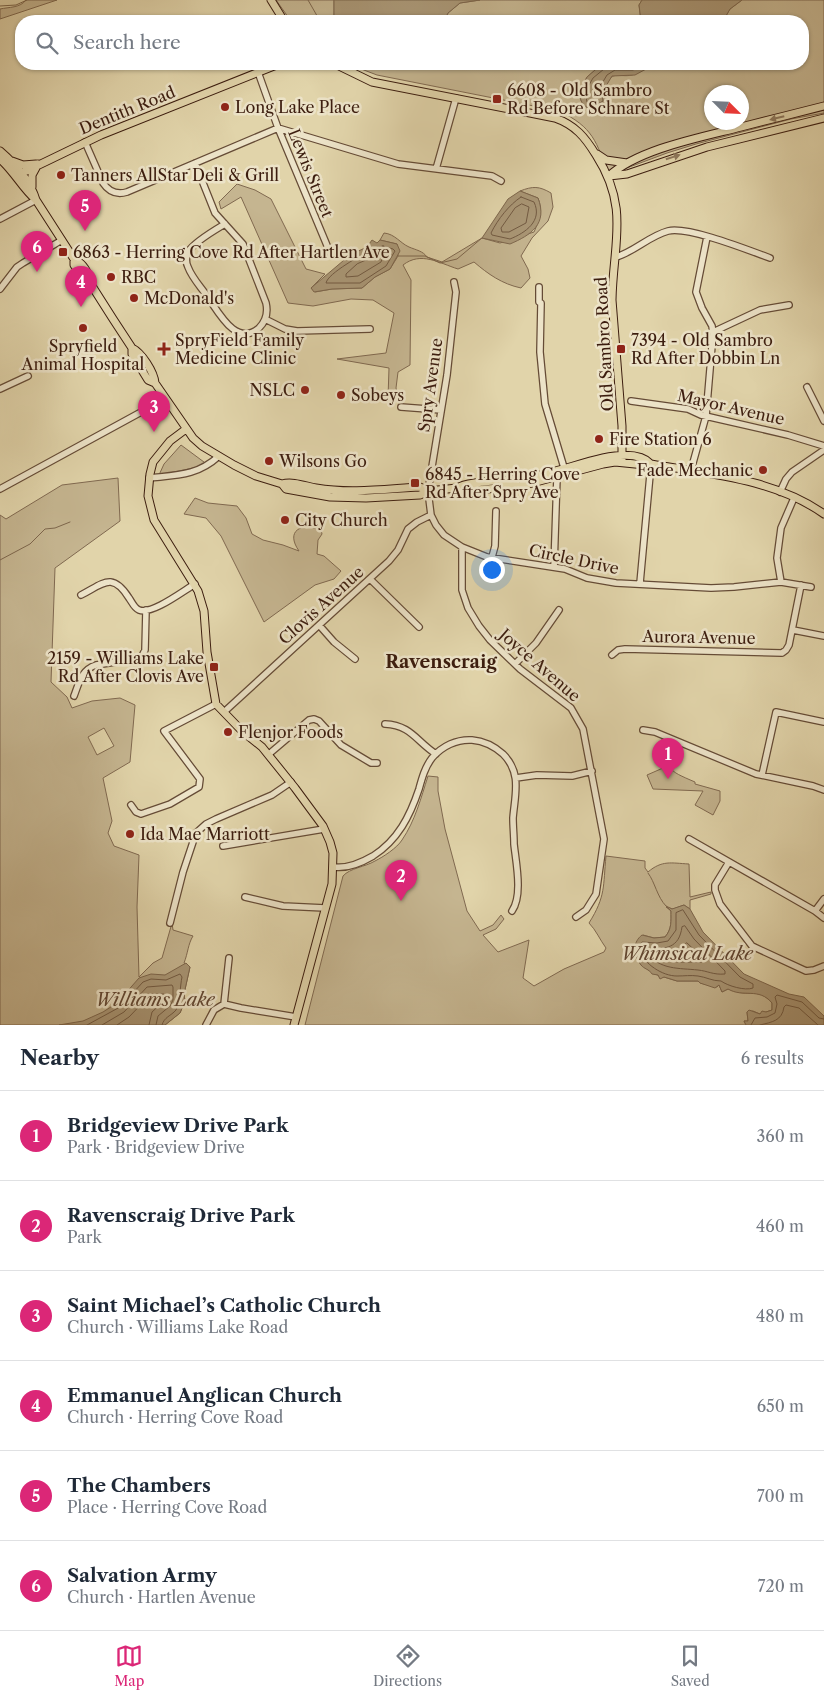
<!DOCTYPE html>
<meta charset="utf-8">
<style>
:root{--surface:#fff;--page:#f6f6f7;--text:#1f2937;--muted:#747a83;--line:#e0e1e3;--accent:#db2777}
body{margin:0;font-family:"Libre Caslon Text",serif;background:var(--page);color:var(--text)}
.compass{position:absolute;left:704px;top:85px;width:45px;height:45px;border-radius:50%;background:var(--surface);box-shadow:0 1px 4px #0004;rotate:114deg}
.you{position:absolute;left:491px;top:569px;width:18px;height:18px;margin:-12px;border:4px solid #fff;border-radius:50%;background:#1a73e8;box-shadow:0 0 0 8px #1a73e833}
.badge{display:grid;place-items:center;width:32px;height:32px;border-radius:50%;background:var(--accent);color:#fff;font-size:16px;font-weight:700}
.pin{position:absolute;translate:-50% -41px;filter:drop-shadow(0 1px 2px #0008)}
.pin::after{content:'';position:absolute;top:26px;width:18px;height:15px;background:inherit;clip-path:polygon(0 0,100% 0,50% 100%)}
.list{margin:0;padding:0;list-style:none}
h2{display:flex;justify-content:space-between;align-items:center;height:65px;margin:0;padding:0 20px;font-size:21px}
h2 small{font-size:16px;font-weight:400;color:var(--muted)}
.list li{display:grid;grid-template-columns:32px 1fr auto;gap:15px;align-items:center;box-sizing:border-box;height:90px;padding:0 20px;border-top:1px solid var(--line)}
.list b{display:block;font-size:19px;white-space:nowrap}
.list p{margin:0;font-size:16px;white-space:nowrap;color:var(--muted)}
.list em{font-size:16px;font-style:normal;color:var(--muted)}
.icon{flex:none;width:28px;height:28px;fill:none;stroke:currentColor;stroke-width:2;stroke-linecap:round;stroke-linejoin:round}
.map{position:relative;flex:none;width:824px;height:1025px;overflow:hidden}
.search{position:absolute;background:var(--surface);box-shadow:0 1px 4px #0004;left:15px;right:15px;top:15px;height:55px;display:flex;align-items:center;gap:12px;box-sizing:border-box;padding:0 18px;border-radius:20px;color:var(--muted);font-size:19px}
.sheet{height:605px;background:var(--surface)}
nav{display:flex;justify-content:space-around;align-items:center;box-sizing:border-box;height:70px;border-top:1px solid var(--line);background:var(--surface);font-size:14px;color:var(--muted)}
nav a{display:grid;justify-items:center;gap:2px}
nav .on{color:var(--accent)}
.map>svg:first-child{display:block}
.green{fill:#c5b590;stroke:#806950;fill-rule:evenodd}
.water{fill:#a99675;stroke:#7d664c}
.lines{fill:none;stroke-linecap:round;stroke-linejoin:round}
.shore{stroke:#725a42;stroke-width:1}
.stream{stroke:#7d664c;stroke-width:1}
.minor-casing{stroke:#654b36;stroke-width:8}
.major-casing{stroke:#3c1d0f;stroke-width:9}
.minor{stroke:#ece3c8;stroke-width:5.5}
.major{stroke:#e1d4aa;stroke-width:7}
.oneway{fill:#8e785c}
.poi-dot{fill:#8f2418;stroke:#ece3c8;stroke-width:2}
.labels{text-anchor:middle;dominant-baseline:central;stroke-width:5;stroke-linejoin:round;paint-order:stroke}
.poi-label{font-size:16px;fill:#3c1d0f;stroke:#ece3c8;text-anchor:start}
.street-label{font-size:16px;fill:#3c1d0f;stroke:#ece3c8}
.neighbourhood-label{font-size:18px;font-weight:bold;fill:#3c1d0f;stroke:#ece3c8}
.water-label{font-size:18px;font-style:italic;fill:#624733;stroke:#ece3c8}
</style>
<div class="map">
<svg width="824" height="1025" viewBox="0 0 824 1025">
<rect width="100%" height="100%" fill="#e1d4aa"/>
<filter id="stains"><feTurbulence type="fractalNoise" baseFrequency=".004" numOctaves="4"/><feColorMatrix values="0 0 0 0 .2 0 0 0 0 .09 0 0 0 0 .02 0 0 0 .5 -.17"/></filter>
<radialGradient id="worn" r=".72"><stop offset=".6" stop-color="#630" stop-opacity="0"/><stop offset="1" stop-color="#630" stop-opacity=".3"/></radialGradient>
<!-- green -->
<path class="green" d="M26 0H57L0 19V9C9 7 20 8 26 0Z
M276 0H334V21H291Z
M480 0H642L639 5 641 21H444L448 13 460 3Z
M742 0H824V113L791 119 696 144 667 153 608 175C597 142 593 127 559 111L377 75 348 64H602L587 77 579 93C581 104 584 107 595 111L608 96 606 86C613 69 619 78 632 75 637 74 642 70 647 68 653 66 656 68 661 64H803V21H723L730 9ZM712 92H742V122H712Z
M237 184 255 190 271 199 306 269 325 274 311 288 315 292 332 289 362 288 375 277 390 269 398 256 397 244 380 240 384 233C395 234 400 243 409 247 416 250 423 251 427 257L442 262 482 238 500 243 534 232C539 221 543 210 538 198L520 191C533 186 539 186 551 193L553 207 548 221 532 238 521 256 528 269 530 278 521 288C502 284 488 274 474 262L458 269C439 263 421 251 403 265L411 280 410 365 398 372 396 388 399 401 388 398 389 368 337 359 386 353 394 313 373 300 351 299 313 306 288 303 241 197 221 209 219 202Z
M181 445 208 465 159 475 164 464Z
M118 478 120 521 55 568 51 682 67 697 72 708 92 701 120 698 135 705 130 762 103 778 112 821 108 833 114 846 139 855 137 907 139 977 153 963 162 958 172 923 173 930 193 936C188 944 188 953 184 963L190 967 184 994 185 1001 180 1013 165 1025H0V515L6 519 62 485ZM104 728 114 746 97 755 88 737Z
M195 498 208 503 237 506 246 518 252 534 263 540 283 545 299 551C285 531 301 522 321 530L322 534 318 540 317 554 324 556 341 571 334 579 315 585 264 622 221 536 206 518 184 514Z
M662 738 666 739C666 770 667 770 695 782V784L720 791V801L713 815 695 805 703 791 653 789 647 775 663 768Z
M428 776 438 777V791L445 829 467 911 480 931 493 925 501 915 504 919 496 929 483 935 498 952 529 940 523 978 534 986 564 969 604 952 606 948C600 940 596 930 589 923 606 896 603 886 606 856L645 861V868L648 872C662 860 671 863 689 864L690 897 711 892V894L690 900V909L684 905 673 909 666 907 671 911C671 921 672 929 665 937L654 938 643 935 632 952 636 954 638 961 640 962V964L654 974 658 975 660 978 664 977 677 981H698L700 983 717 987 719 985 722 992 728 989C732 990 738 993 743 993 757 994 761 991 772 1003V1010L760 1014 753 1011 747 1012 748 1021H744L746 1025H305L343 876C350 868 365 867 375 861 383 857 397 848 402 840 415 821 421 798 428 776Z"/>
<!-- water -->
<path class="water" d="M334 0H480L460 3 448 13 444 21H334Z
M642 0H742L730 9 723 21H641L639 5Z
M602 64H661L655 68H648L635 75 612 76 606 86 608 98 607 105 595 111C584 107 581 104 579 93L587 77Z
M520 191 538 198C548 224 531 235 510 244L482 238 508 199Z
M372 240 377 243 380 240 397 244 400 251 390 269 375 277 362 288 332 289 314 292 311 288 350 255 367 247Z
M684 905 690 909 703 932 744 974 789 994 804 997 824 1016V1025H746L744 1021H748L747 1012 749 1010 760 1014 762 1011 766 1012 772 1010V1003C759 987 743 998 728 989L722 992 719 985 715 988 700 983 698 981H677L664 977 660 979 658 975 652 974C649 969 644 969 641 965 638 961 637 955 631 951L634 949C636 942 637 939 642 935L654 938 665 937C672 929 671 921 671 911L666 906 672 909Z
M186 963 190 967 184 994 185 1001 180 1013 165 1025H59L83 1021 103 1012 117 1003 139 978 151 974 165 975Z"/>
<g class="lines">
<!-- shore -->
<path class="shore" d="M605 64 604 69 593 78 585 92 587 102 595 106 603 101 601 85 607 75 615 70H633L645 64
M521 197 534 202C543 221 525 233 510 239L492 235 491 233C498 219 509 205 521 197Z
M522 204 529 207 526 223 509 232H502L501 228 515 208Z
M383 246 393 249 395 251 386 266 360 283H326C328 273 362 255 372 249 375 247 380 247 383 246Z
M381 254 383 256 381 262 358 276 346 277V274L357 264Z
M683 910 699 935 740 977 753 984V988C745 991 728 986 721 981 712 981 706 977 698 976 691 975 684 976 677 976 662 976 645 964 639 951L642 942 657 943 668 941 676 930V913Z
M685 926 694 939 725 971V974C713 975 708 971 698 970 679 968 660 970 647 953L648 950C666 948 679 949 682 927Z
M687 943 703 958 702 962H677L670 959V956L677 952Z
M87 1025 120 1007 143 982 151 979 166 980 180 974 182 977C180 986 180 1003 176 1010 171 1016 164 1017 162 1025
M102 1025 124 1012 147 987 172 985 173 987V1000L170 1006 158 1016 156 1025
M117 1025 129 1017 151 994H164L165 1000 152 1012 149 1025
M751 1025 755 1018 767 1017 775 1013 777 1004 775 997 777 995 802 1002 819 1018 824 1019
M760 1025C772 1022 782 1021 784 1007L786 1005 799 1008 818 1025"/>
<!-- stream -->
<path class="stream" d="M308 0 320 21
M0 6 16 5 27 0
M398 256H425L440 263 457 259 482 238
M0 560 30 544 45 529 55 528 70 522
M648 873C655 882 657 897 666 906"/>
<defs>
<path id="minor" d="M258 72 278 128 331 255
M85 142 103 183C109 192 117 195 127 192L278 128 398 164 492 176 501 181
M195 163 215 213 243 244 266 303C268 312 266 321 259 328 236 348 218 311 207 296 201 287 192 278 188 267 186 263 186 257 188 252 194 242 215 230 225 224
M436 169 456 98
M0 219 36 200
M616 257C634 252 649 236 668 231 688 226 748 250 770 258
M454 282 456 292 447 375 428 491 431 515 436 525 444 535 462 547 487 557 565 569 587 578 616 583 711 588 734 587 781 582 811 587
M539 287V302L541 303 540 352 545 404 565 471
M0 289 17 267 23 263 62 240
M265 319 285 329 297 331 370 329
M713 332 760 310 789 305
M807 387 824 421
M0 389 28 376
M631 401 688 409 701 415 788 435 824 446
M401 407 441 410
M691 470 706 416 713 334 712 326 702 308 696 292 707 237
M149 478C177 475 197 476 219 456
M0 489 165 399
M780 492 786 479 792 472 824 450
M462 547V590L468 608 479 626 490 640 520 669 571 708 583 729 604 839 596 894 586 910 576 917
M492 557 495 546 496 511
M554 567 557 477
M370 579 419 627
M781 582 777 558 781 528 794 498
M640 583 651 464
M81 595C103 584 112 571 129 598 132 602 134 608 139 610 152 615 183 591 195 584
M319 625 334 642 355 659
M793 630 824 636
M612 655 618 650 625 649 782 653 786 650 789 645 801 585
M515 664 536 643 559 610
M74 696C79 683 81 670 96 665L135 659 142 656 145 650 146 610
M224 712 389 561 398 550 408 529 417 522 431 515
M385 724C411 725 417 742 436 754
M643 730 655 732 756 774 813 786 824 790
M269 754 309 720 314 719 319 721 341 745 371 763H377
M762 775 776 712 824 722
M516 778 537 775 572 776 592 771
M131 805 136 812 141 814 170 804 199 787 200 779 164 731 216 704
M689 839 815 911 824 918
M223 846 324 829
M729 862 715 885V890L720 904 752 946 806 971 814 970 824 966
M334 867C348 869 361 863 373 856 398 840 410 816 419 789 422 778 425 767 432 758 442 746 457 739 472 740 484 741 494 746 503 754 522 773 515 794 513 818 513 827 514 835 514 844 516 863 523 895 512 911
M245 897 283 906 325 908
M815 911 824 899
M170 923 183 872 196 833 206 824 216 819 272 795 291 782
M224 1004 229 958
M206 1025 214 1010 224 1004 241 1008 296 1017"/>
<path id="major" d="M271 0 284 21
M335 64 372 82 555 118C575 125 585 137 596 155 630 208 613 243 612 300L622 426V462
M0 151C15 164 30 180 36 200
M597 154 606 160 627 163
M0 159C14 171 22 188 36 200L74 259C84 264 89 273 90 284
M12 161 23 165 36 164
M16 176 101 135 279 64
M609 176C638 149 702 137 741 127 769 120 796 113 824 106
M609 176 627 174 707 147 824 118
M32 187V175L38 164
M74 259V265L84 279 92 286 113 319 132 348V354L148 380 155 383 193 438 202 446 234 465 256 476 282 484 286 489 330 497 366 498 420 495 428 491 457 488 464 491 521 486 603 464 615 462 645 465 651 464C709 474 775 479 824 514
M132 348C142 353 154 372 155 383
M186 429 170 441 153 462 150 474 148 496 154 520 198 591 204 611 207 652 216 704 242 731 262 747 295 788 323 826 330 842 333 853 332 884 294 1025
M282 484C293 481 305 486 316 488 351 494 385 489 420 487L428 491
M457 488C470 480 507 482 525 478 551 474 577 464 603 458 617 455 640 452 651 464"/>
</defs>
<!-- minor casing -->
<use href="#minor" class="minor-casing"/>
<!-- major casing -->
<use href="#major" class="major-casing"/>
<!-- minor -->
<use href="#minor" class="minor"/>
<!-- major -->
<use href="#major" class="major"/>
</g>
<!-- one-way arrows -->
<defs><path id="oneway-solid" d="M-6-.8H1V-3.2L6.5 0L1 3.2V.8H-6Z" transform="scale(1.25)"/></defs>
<g class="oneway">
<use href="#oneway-solid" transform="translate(777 118) rotate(166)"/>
<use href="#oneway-solid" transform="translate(673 157) rotate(-18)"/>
</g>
<!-- markers -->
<g class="poi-dot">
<rect x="492" y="94" width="10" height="10" rx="2.5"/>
<circle cx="225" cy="107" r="5"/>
<circle cx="61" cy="175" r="5"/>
<rect x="58" y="247" width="10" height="10" rx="2.5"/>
<circle cx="111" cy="277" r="5"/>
<circle cx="134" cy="298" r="5"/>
<circle cx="83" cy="328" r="5"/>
<path d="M161.5 341.5h5v5h5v5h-5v5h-5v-5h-5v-5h5z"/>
<rect x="616" y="344" width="10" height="10" rx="2.5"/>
<circle cx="305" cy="390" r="5"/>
<circle cx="341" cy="395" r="5"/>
<circle cx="599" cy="439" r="5"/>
<circle cx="269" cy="461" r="5"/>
<circle cx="763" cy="470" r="5"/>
<rect x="410" y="478" width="10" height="10" rx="2.5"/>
<circle cx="285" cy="520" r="5"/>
<rect x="209" y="662" width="10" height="10" rx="2.5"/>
<circle cx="228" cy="732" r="5"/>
<circle cx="130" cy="834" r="5"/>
</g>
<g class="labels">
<!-- poi labels -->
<g class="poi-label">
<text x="507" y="90">6608 - Old Sambro<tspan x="507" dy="18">Rd Before Schnare St</tspan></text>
<text x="235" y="107">Long Lake Place</text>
<text x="71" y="175">Tanners AllStar Deli &amp; Grill</text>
<text x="73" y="252">6863 - Herring Cove Rd After Hartlen Ave</text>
<text x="121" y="277">RBC</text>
<text x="144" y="298">McDonald's</text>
<text x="175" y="340">SpryField Family<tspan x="175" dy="18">Medicine Clinic</tspan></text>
<text x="631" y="340">7394 - Old Sambro<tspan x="631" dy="18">Rd After Dobbin Ln</tspan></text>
<text x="83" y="346" text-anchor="middle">Spryfield<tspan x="83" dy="18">Animal Hospital</tspan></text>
<text x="295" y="390" text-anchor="end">NSLC</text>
<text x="351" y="395">Sobeys</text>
<text x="609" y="439">Fire Station 6</text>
<text x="279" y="461">Wilsons Go</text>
<text x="753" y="470" text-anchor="end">Fade Mechanic</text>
<text x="425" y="474">6845 - Herring Cove<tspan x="425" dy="18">Rd After Spry Ave</tspan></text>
<text x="295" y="520">City Church</text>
<text x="204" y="658" text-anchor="end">2159 - Williams Lake<tspan x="204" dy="18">Rd After Clovis Ave</tspan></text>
<text x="238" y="732">Flenjor Foods</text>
<text x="140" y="834">Ida Mae Marriott</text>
</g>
<!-- street labels -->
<g class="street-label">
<text transform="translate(127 110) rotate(-22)">Dentith Road</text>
<text transform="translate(311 173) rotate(68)">Lewis Street</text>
<text transform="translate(604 344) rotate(-93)">Old Sambro Road</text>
<text transform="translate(430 385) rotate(-82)">Spry Avenue</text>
<text transform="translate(731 407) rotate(13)">Mayor Avenue</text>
<text transform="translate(574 559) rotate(12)">Circle Drive</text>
<text transform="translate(321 605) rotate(-42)">Clovis Avenue</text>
<text transform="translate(699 637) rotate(1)">Aurora Avenue</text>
<text transform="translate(540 665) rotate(41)">Joyce Avenue</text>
</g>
<!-- neighbourhood labels -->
<g class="neighbourhood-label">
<text x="441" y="662">Ravenscraig</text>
</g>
<!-- water labels -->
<g class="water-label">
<text x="687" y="954">Whimsical Lake</text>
<text x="155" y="1000">Williams Lake</text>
</g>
</g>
<rect width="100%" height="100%" filter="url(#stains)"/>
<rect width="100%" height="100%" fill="url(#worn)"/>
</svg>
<svg class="compass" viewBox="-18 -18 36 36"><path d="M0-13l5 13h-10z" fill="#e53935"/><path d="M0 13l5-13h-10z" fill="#747a83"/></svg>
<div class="you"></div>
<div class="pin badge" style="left:668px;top:779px">1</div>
<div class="pin badge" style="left:401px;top:901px">2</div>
<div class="pin badge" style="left:154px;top:432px">3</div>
<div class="pin badge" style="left:81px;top:307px">4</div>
<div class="pin badge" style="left:85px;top:231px">5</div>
<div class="pin badge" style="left:37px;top:272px">6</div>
<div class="search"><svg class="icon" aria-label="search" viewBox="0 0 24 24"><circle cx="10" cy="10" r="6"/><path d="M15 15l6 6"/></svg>Search here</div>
</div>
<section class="sheet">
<h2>Nearby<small>6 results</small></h2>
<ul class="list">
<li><span class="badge">1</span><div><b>Bridgeview Drive Park</b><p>Park · Bridgeview Drive</p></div><em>360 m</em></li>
<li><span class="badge">2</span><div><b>Ravenscraig Drive Park</b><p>Park</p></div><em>460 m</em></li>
<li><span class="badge">3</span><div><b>Saint Michael’s Catholic Church</b><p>Church · Williams Lake Road</p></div><em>480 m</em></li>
<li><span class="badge">4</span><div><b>Emmanuel Anglican Church</b><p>Church · Herring Cove Road</p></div><em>650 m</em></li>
<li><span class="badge">5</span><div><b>The Chambers</b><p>Place · Herring Cove Road</p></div><em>700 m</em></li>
<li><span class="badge">6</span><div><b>Salvation Army</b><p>Church · Hartlen Avenue</p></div><em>720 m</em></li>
</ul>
</section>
<nav>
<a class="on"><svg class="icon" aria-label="map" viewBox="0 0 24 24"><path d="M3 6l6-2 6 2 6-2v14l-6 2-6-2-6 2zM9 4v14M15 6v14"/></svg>Map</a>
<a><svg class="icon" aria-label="directions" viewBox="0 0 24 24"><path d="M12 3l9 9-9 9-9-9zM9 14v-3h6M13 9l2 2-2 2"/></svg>Directions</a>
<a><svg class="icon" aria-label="saved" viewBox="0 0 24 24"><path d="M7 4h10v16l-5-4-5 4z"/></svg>Saved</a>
</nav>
